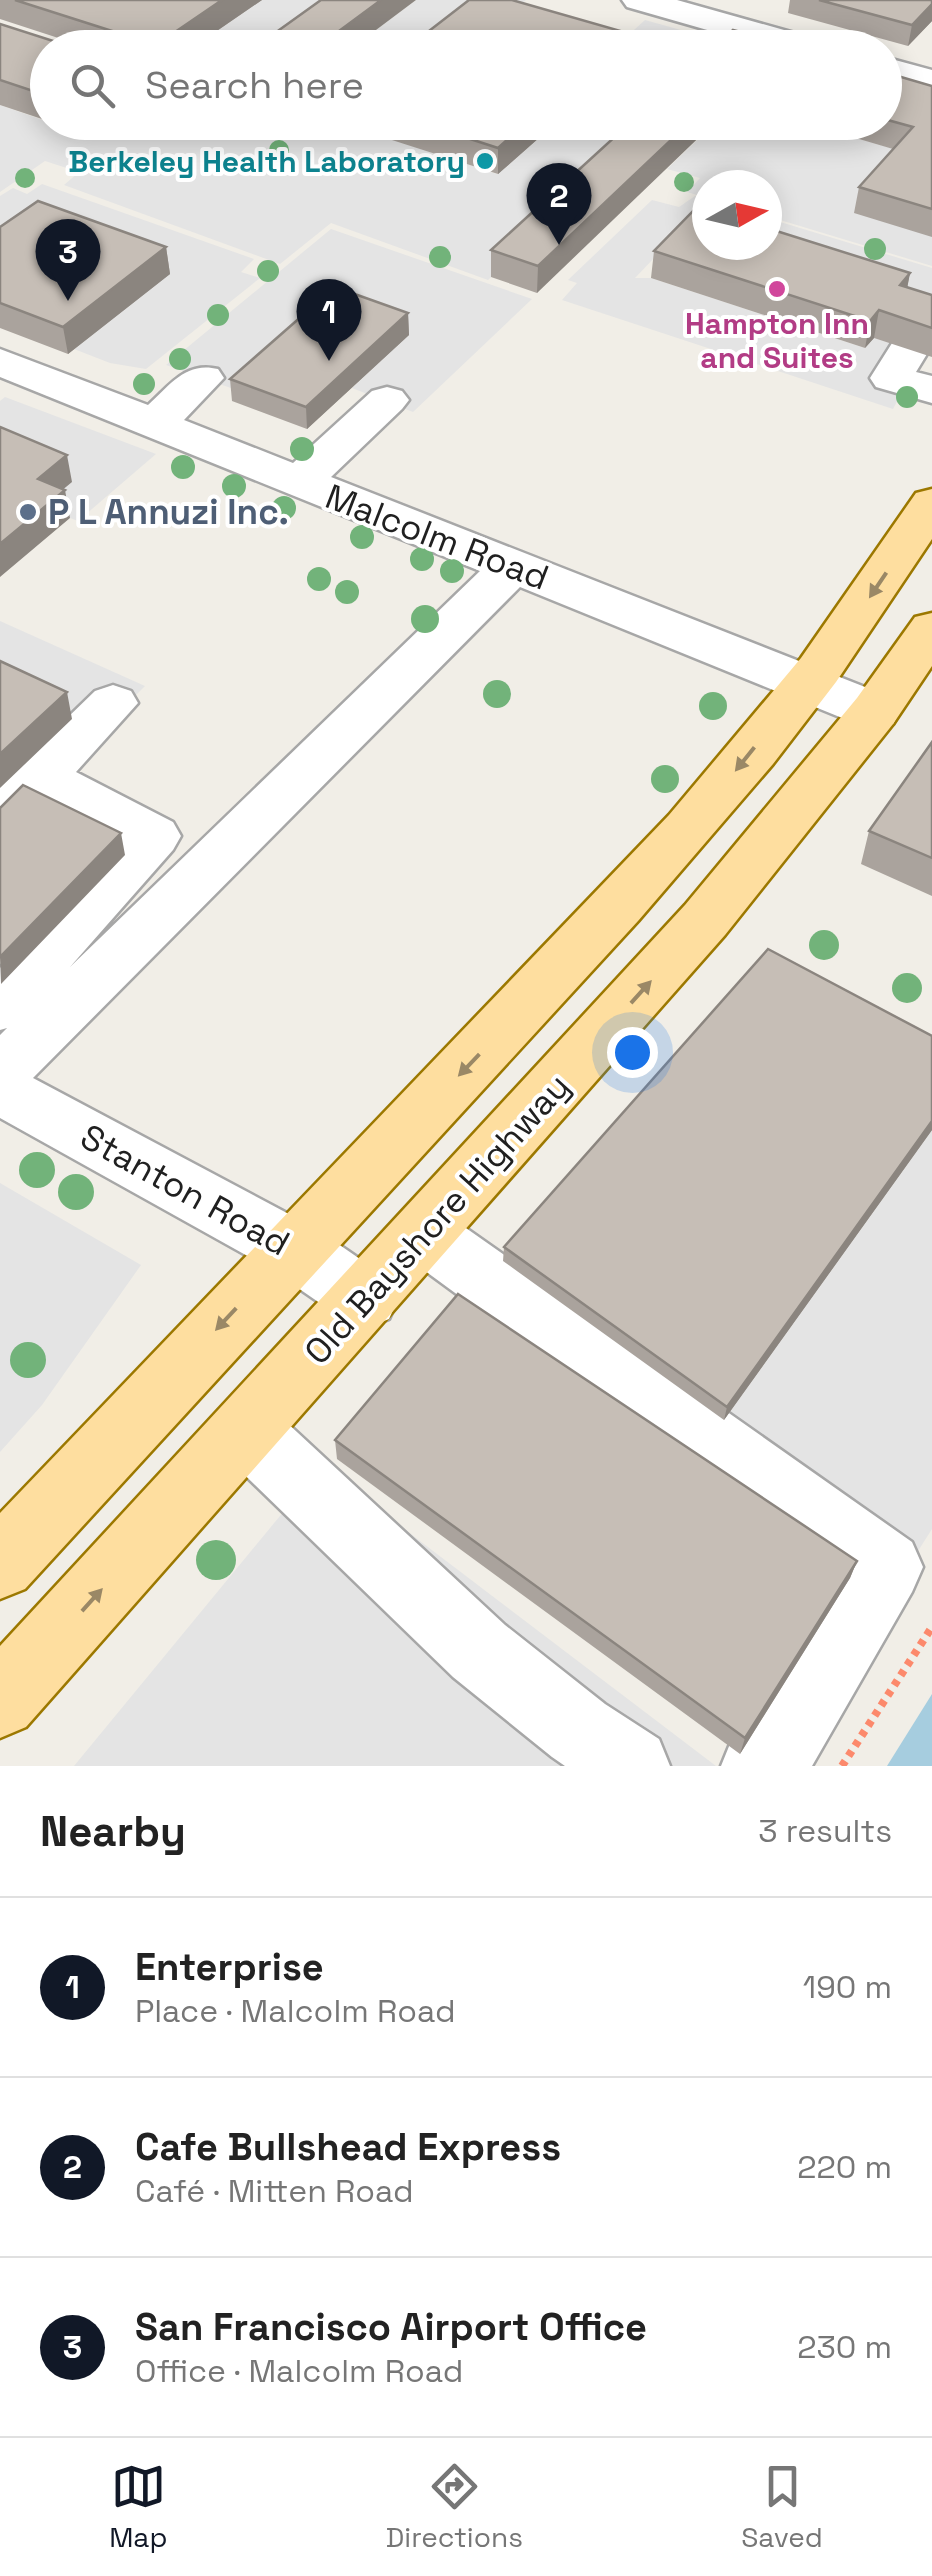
<!DOCTYPE html>
<meta charset="utf-8">
<style>
:root{--surface:#fff;--page:#f2f2f2;--text:#222;--muted:#767676;--line:#e0e0e0;--accent:#111827}
body{margin:0;font-family:"Space Grotesk",sans-serif;background:var(--page);color:var(--text)}
.compass{position:absolute;left:692px;top:170px;width:90px;height:90px;border-radius:50%;background:var(--surface);box-shadow:0 5px 25px #0003;rotate:82deg}
.you{position:absolute;left:632px;top:1052px;width:35px;height:35px;margin:-25px;border:8px solid #fff;border-radius:50%;background:#1a73e8;box-shadow:0 0 0 15px #1a73e833}
.badge{display:grid;place-items:center;width:65px;height:65px;border-radius:50%;background:var(--accent);color:#fff;font-size:32px;font-weight:700}
.pin{position:absolute;translate:-50% -82px;filter:drop-shadow(0 2px 5px #0008)}
.pin::after{content:'';position:absolute;top:52px;width:35px;height:30px;background:inherit;clip-path:polygon(0 0,100% 0,50% 100%)}
.list{margin:0;padding:0;list-style:none}
h2{display:flex;justify-content:space-between;align-items:center;height:130px;margin:0;padding:0 40px;font-size:42px}
h2 small{font-size:32px;font-weight:400;color:var(--muted)}
.list li{display:grid;grid-template-columns:65px 1fr auto;gap:30px;align-items:center;box-sizing:border-box;height:180px;padding:0 40px;border-top:2px solid var(--line)}
.list b{display:block;font-size:38px;white-space:nowrap}
.list p{margin:0;font-size:32px;white-space:nowrap;color:var(--muted)}
.list em{font-size:32px;font-style:normal;color:var(--muted)}
.icon{flex:none;width:55px;height:55px;fill:none;stroke:currentColor;stroke-width:2;stroke-linecap:round;stroke-linejoin:round}
.map{position:relative;flex:none;width:932px;height:1766px;overflow:hidden}
.search{position:absolute;background:var(--surface);box-shadow:0 5px 25px #0003;left:30px;right:30px;top:30px;height:110px;display:flex;align-items:center;gap:25px;box-sizing:border-box;padding:0 35px;border-radius:55px;color:var(--muted);font-size:38px}
.sheet{height:670px;background:var(--surface)}
nav{display:flex;justify-content:space-around;align-items:center;box-sizing:border-box;height:140px;border-top:2px solid var(--line);background:var(--surface);font-size:28px;color:var(--muted)}
nav a{display:grid;justify-items:center;gap:5px}
nav .on{color:var(--accent)}
.map>svg:first-child{display:block}
.parking{fill:#e4e4e4}
.water{fill:#a6cddf}
.lines{fill:none;stroke-linecap:round;stroke-linejoin:round}
.minor-casing{stroke:#a7a7a7;stroke-width:5}
.major-casing{stroke:#9c7800;stroke-width:5}
.path{stroke:#fc896c;stroke-width:8;stroke-dasharray:6 6;stroke-linecap:butt}
.minor{fill:#fff;fill-rule:evenodd}
.major{fill:#fede9f;fill-rule:evenodd}
.tree{fill:#72b37a}
.wall{fill:#aaa39d}
.shaded-wall{fill:#8b857f}
.building{fill:#c6beb6;stroke:#8b857f;stroke-width:2.5}
.oneway{fill:#9a8866}
.culture-dot{fill:#0f9aa8;stroke:#fff;stroke-width:4}
.hotel-dot{fill:#d1479c;stroke:#fff;stroke-width:4}
.service-dot{fill:#5c6f8a;stroke:#fff;stroke-width:4}
.labels{text-anchor:middle;dominant-baseline:central;stroke-width:8;stroke-linejoin:round;paint-order:stroke}
.far-culture-label{font-size:30px;font-weight:bold;fill:#0d838f;stroke:#fff;text-anchor:end}
.far-hotel-label{font-size:30px;font-weight:bold;fill:#b23c85;stroke:#fff}
.service-label{font-size:35px;font-weight:bold;fill:#4e5e75;stroke:#fff;text-anchor:start}
.street-label{font-size:35px;fill:#202020;stroke:#fff}
</style>
<div class="map">
<svg width="932" height="1766" viewBox="0 0 932 1766">
<rect width="100%" height="100%" fill="#f1eee7"/>
<!-- parking -->
<path class="parking" d="M262 0H358L292 47 192 48Z
M416 0H526L500 22 441 47 352 48Z
M645 20 738 46 614 48Z
M0 105 48 122 344 123 497 174 557 123H658L488 280 331 223 280 264 64 185 79 172 45 161 0 192Z
M715 123H819L816 127 909 153 932 237V266L767 216V185H707V198L687 192 700 178 667 169Z
M42 184 254 259 241 272 260 278 146 369 110 363 74 349 169 273 0 258V196L13 188 27 194Z
M695 196 707 200V230L678 233 635 278H651L865 348 874 338 904 347V388L893 409 562 300 577 283 568 280 652 200 679 207Z
M767 218 932 268V305L767 245Z
M331 229 532 299 413 412 352 388 408 335 242 392 166 365Z
M5 397 156 454 78 521 70 518 0 456V401Z
M0 621 145 686 102 729 0 685Z
M932 1130V1529L918 1551 724 1420Z
M0 1183 141 1265 42 1405 0 1452Z
M295 1446 716 1766H74L289 1505Z"/>
<!-- water -->
<path class="water" d="M932 1694V1766H887Z"/>
<g class="lines">
<defs>
<path id="minor" d="M622 0H677L823 41 828 48H770L627 7Z
M884 57 932 70V92L884 79Z
M909 336 924 340 930 349 916 372 932 376V403L876 387 870 378 894 340Z
M0 349 148 405C170 385 186 361 218 369L224 378 184 420 293 463 372 391 387 387 402 391 409 400 402 409 331 477 893 698 900 711 893 724 875 729 857 724 520 587 33 1078 315 1228 389 1279 398 1299 389 1319 366 1328 343 1319 269 1268 0 1118V1035L7 1028 0 1030V968L118 841 45 802 19 828 0 834V783L95 691 113 685 131 691 138 703 76 772 173 822 181 836 173 850 70 967 480 571 0 377Z
M424 1206 446 1214 912 1542 923 1567 912 1592 812 1766H721L732 1739 754 1719 841 1576 402 1254 392 1234 402 1214Z
M246 1398 270 1407 505 1625 605 1704 659 1739 670 1766H565L552 1757 453 1677 222 1453 212 1430 222 1407Z"/>
<path id="major" d="M932 489V539L836 682 773 764 638 921 25 1589 0 1599V1513L669 815 801 658 916 493Z
M932 613V666L893 724 725 935 26 1727 0 1738V1646L685 905 857 698 915 617Z"/>
</defs>
<!-- minor casing -->
<use href="#minor" class="minor-casing"/>
<!-- major casing -->
<use href="#major" class="major-casing"/>
<!-- path -->
<path class="path" d="M842 1766 932 1627"/>
<!-- minor -->
<use href="#minor" class="minor"/>
<!-- major -->
<use href="#major" class="major"/>
</g>
<!-- trees -->
<g class="tree">
<circle cx="279" cy="150" r="10"/>
<circle cx="25" cy="178" r="10"/>
<circle cx="684" cy="182" r="10"/>
<circle cx="875" cy="249" r="11"/>
<circle cx="440" cy="257" r="11"/>
<circle cx="268" cy="271" r="11"/>
<circle cx="218" cy="315" r="11"/>
<circle cx="180" cy="359" r="11"/>
<circle cx="144" cy="384" r="11"/>
<circle cx="907" cy="397" r="11"/>
<circle cx="302" cy="449" r="12"/>
<circle cx="183" cy="467" r="12"/>
<circle cx="234" cy="486" r="12"/>
<circle cx="284" cy="508" r="12"/>
<circle cx="362" cy="537" r="12"/>
<circle cx="422" cy="559" r="12"/>
<circle cx="452" cy="571" r="12"/>
<circle cx="319" cy="579" r="12"/>
<circle cx="347" cy="592" r="12"/>
<circle cx="425" cy="619" r="14"/>
<circle cx="497" cy="694" r="14"/>
<circle cx="713" cy="706" r="14"/>
<circle cx="665" cy="779" r="14"/>
<circle cx="824" cy="945" r="15"/>
<circle cx="907" cy="988" r="15"/>
<circle cx="37" cy="1170" r="18"/>
<circle cx="76" cy="1192" r="18"/>
<circle cx="28" cy="1360" r="18"/>
<circle cx="216" cy="1560" r="20"/>
</g>
<!-- wall -->
<path class="wall" d="M0 0H262L192 48H89L0 19Z
M790 0H932V21L908 46 788 13Z
M0 24 48 48V121L0 105Z
M884 72 932 86V237L854 213 859 187 893 149 815 126 816 122H884Z
M53 122H85L74 130Z
M184 122H252L228 140 184 125Z
M342 122H557L498 174 342 124Z
M631 122 537 293 491 277V250Z
M0 227 166 247 170 274 68 354 0 328Z
M654 251 910 273 907 287 932 295V357L874 338 865 348 651 278Z
M408 313 409 335 307 429 232 401 230 379Z
M932 742V896L861 864 869 831Z
M932 1036V1130L724 1420 503 1261 504 1247Z
M335 1440 857 1561 850 1578 740 1754 337 1459Z"/>
<!-- shaded-wall -->
<path class="shaded-wall" d="M222 0H262L192 48H157L156 45Z
M381 0H416L352 48H316Z
M932 4V21L908 46 912 25Z
M631 34 630 48H615Z
M73 122H85L74 130Z
M226 122H252L228 140Z
M527 122H557L498 174V148Z
M690 122H715L537 293 538 266Z
M166 247 170 274 68 354 63 327Z
M910 273 905 300 900 285Z
M879 310 874 338 865 348 870 321Z
M408 313 409 335 307 429 306 407Z
M67 455 72 482 43 506 38 479Z
M65 490 70 518 0 577V544Z
M67 692 72 719 0 788V754Z
M121 833 125 855 1 984 0 957Z
M932 1121V1130L724 1420 727 1407Z
M857 1561 850 1578 740 1754 745 1738Z"/>
<!-- building -->
<path class="building" d="M15 0H222L156 45Z
M321 0H381L316 48H254Z
M469 0H512L631 34 615 48H407Z
M819 0H932V4L912 25Z
M0 24 75 48H48V96L0 80Z
M733 30 776 41 769 48H713Z
M884 72 932 86V209L859 187 913 127 884 119Z
M418 122H527L498 148Z
M631 122H690L538 266 491 250Z
M38 201 166 247 63 327 0 303V227Z
M698 206 707 209V245H767V228L910 273 900 285 932 295V328L879 310 870 321 654 251Z
M335 287 408 313 306 407 230 379Z
M0 427 67 455 38 479 65 490 0 544Z
M0 661 67 692 0 754Z
M932 742V858L869 831Z
M23 785 121 833 0 957V808Z
M768 949 932 1036V1121L727 1407 504 1247Z
M458 1294 857 1561 745 1738 335 1440Z"/>
<!-- one-way arrows -->
<defs><path id="oneway-solid" d="M-6-.8H1V-3.2L6.5 0L1 3.2V.8H-6Z" transform="scale(2.5)"/></defs>
<g class="oneway">
<use href="#oneway-solid" transform="translate(878 585) rotate(124)"/>
<use href="#oneway-solid" transform="translate(745 759) rotate(129)"/>
<use href="#oneway-solid" transform="translate(641 992) rotate(-48)"/>
<use href="#oneway-solid" transform="translate(469 1065) rotate(134)"/>
<use href="#oneway-solid" transform="translate(226 1319) rotate(133)"/>
<use href="#oneway-solid" transform="translate(92 1600) rotate(-48)"/>
</g>
<!-- markers -->
<circle class="culture-dot" cx="485" cy="161" r="10"/>
<circle class="hotel-dot" cx="777" cy="289" r="10"/>
<circle class="service-dot" cx="28" cy="512" r="10"/>
<g class="labels">
<!-- far-culture labels -->
<g class="far-culture-label">
<text x="465" y="161">Berkeley Health Laboratory</text>
</g>
<!-- far-hotel labels -->
<g class="far-hotel-label">
<text x="777" y="323">Hampton Inn<tspan x="777" dy="34">and Suites</tspan></text>
</g>
<!-- service labels -->
<g class="service-label">
<text x="48" y="512">P L Annuzi Inc.</text>
</g>
<!-- street labels -->
<g class="street-label">
<text transform="translate(437 537) rotate(21)">Malcolm Road</text>
<text transform="translate(185 1190) rotate(29)">Stanton Road</text>
<text transform="translate(437 1219) rotate(-48)">Old Bayshore Highway</text>
</g>
</g>
</svg>
<svg class="compass" viewBox="-18 -18 36 36"><path d="M0-13l5 13h-10z" fill="#e53935"/><path d="M0 13l5-13h-10z" fill="#767676"/></svg>
<div class="you"></div>
<div class="pin badge" style="left:329px;top:361px">1</div>
<div class="pin badge" style="left:559px;top:245px">2</div>
<div class="pin badge" style="left:68px;top:301px">3</div>
<div class="search"><svg class="icon" aria-label="search" viewBox="0 0 24 24"><circle cx="10" cy="10" r="6"/><path d="M15 15l6 6"/></svg>Search here</div>
</div>
<section class="sheet">
<h2>Nearby<small>3 results</small></h2>
<ul class="list">
<li><span class="badge">1</span><div><b>Enterprise</b><p>Place · Malcolm Road</p></div><em>190 m</em></li>
<li><span class="badge">2</span><div><b>Cafe Bullshead Express</b><p>Café · Mitten Road</p></div><em>220 m</em></li>
<li><span class="badge">3</span><div><b>San Francisco Airport Office</b><p>Office · Malcolm Road</p></div><em>230 m</em></li>
</ul>
</section>
<nav>
<a class="on"><svg class="icon" aria-label="map" viewBox="0 0 24 24"><path d="M3 6l6-2 6 2 6-2v14l-6 2-6-2-6 2zM9 4v14M15 6v14"/></svg>Map</a>
<a><svg class="icon" aria-label="directions" viewBox="0 0 24 24"><path d="M12 3l9 9-9 9-9-9zM9 14v-3h6M13 9l2 2-2 2"/></svg>Directions</a>
<a><svg class="icon" aria-label="saved" viewBox="0 0 24 24"><path d="M7 4h10v16l-5-4-5 4z"/></svg>Saved</a>
</nav>
